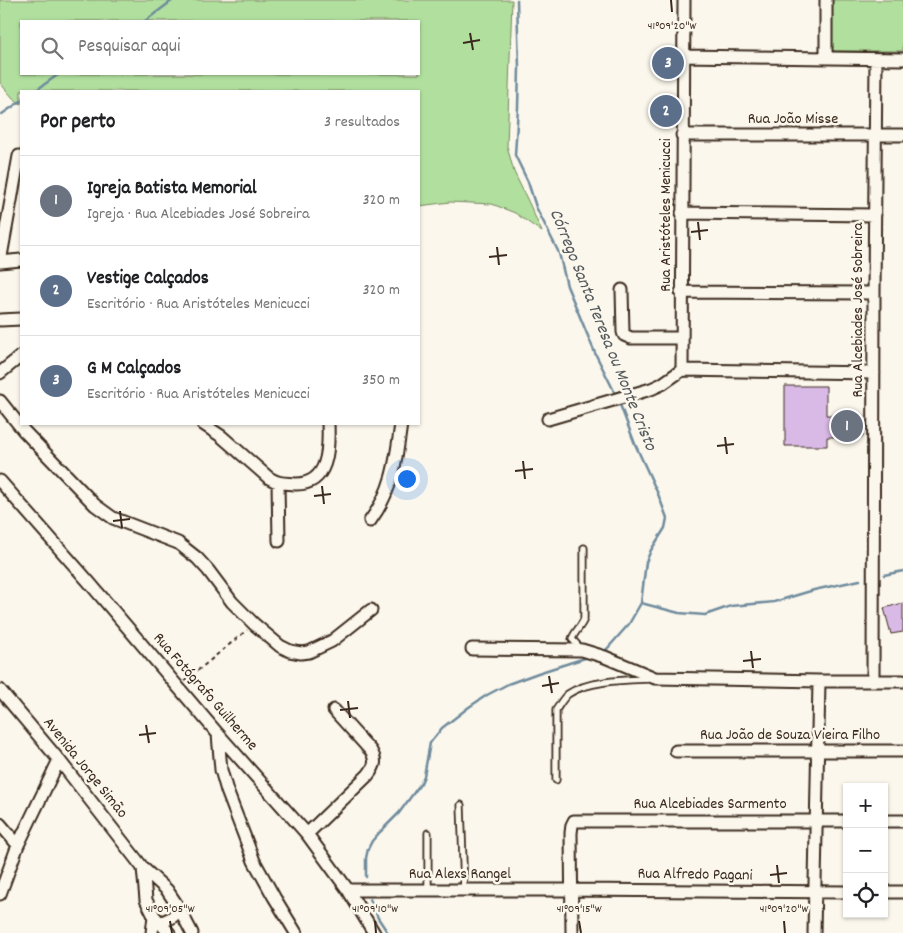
<!DOCTYPE html>
<html lang="pt">
<meta charset="utf-8">
<style>
:root{--surface:#fff;--page:#f6f6f6;--text:#202124;--muted:#757577;--line:#e0e0e0;--accent:#b45309}
body{margin:0;font-family:Dekko,sans-serif;background:var(--page);color:var(--text)}
.controls{position:absolute;right:15px;bottom:15px;display:grid;overflow:hidden;border-radius:0px;box-shadow:0 1px 4px #0004}
.controls button{width:45px;height:45px;display:grid;place-items:center;padding:0;border:0;border-bottom:1px solid var(--line);background:var(--surface);color:var(--text);font:25px sans-serif}
.you{position:absolute;left:406px;top:478px;width:18px;height:18px;margin:-12px;border:4px solid #fff;border-radius:50%;background:#1a73e8;box-shadow:0 0 0 8px #1a73e833}
.badge{display:grid;place-items:center;width:32px;height:32px;border-radius:50%;background:var(--accent);color:#fff;font-size:16px;font-weight:700}
.pin{position:absolute;translate:-50% -50%;border:2px solid #fff;box-shadow:0 1px 5px #0006}
.list{margin:0;padding:0;list-style:none}
h2{display:flex;justify-content:space-between;align-items:center;height:65px;margin:0;padding:0 20px;font-size:21px}
h2 small{font-size:16px;font-weight:400;color:var(--muted)}
.list li{display:grid;grid-template-columns:32px 1fr auto;gap:15px;align-items:center;box-sizing:border-box;height:90px;padding:0 20px;border-top:1px solid var(--line)}
.list b{display:block;font-size:19px;white-space:nowrap}
.list p{margin:0;font-size:16px;white-space:nowrap;color:var(--muted)}
.list em{font-size:16px;font-style:normal;color:var(--muted)}
.icon{flex:none;width:28px;height:28px;fill:none;stroke:currentColor;stroke-width:2;stroke-linecap:round;stroke-linejoin:round}
.map{position:relative;flex:none;width:903px;height:933px;overflow:hidden}
.search{position:absolute;background:var(--surface);box-shadow:0 1px 4px #0004;left:20px;top:20px;width:400px;height:55px;display:flex;align-items:center;gap:12px;box-sizing:border-box;padding:0 18px;border-radius:0px;color:var(--muted);font-size:19px}
.panel{position:absolute;background:var(--surface);box-shadow:0 1px 4px #0004;left:20px;top:90px;width:400px;height:335px;border-radius:0px}
.map>svg:first-child{display:block}
.green{fill:#b1df9e;stroke:#76845e;fill-rule:evenodd}
.lines{fill:none;stroke-linecap:round;stroke-linejoin:round}
.stream{stroke:#6f8b9d;stroke-width:2.5}
.building{fill:#d9b9e5;stroke:#3b2a1e}
.lane-casing{stroke:#3b2a1e;stroke-width:9}
.street-casing{stroke:#3b2a1e;stroke-width:15}
.path{stroke:#3b2a1e;stroke-width:2;stroke-dasharray:4 4;stroke-linecap:butt}
.lane{stroke:#fbf7ec;stroke-width:5.5}
.street{stroke:#fbf7ec;stroke-width:11}
.ticks{fill:none;stroke:#3b2a1e;stroke-width:2}
.labels{text-anchor:middle;dominant-baseline:central;stroke-width:5;stroke-linejoin:round;paint-order:stroke}
.street-label{font-size:16px;fill:#3b2a1e;stroke:#fbf7ec}
.water-label{font-size:18px;font-style:italic;fill:#555a5d;stroke:#fbf7ec}
.ticks-label{font-size:12px;text-anchor:middle;fill:#3b2a1e;stroke:#fbf7ec;stroke-width:5;stroke-linejoin:round;paint-order:stroke}
</style>
<div class="map">
<svg width="903" height="933" viewBox="0 0 903 933">
<rect width="100%" height="100%" fill="#fbf7ec"/>
<filter id="ink" filterUnits="userSpaceOnUse"><feTurbulence type="fractalNoise" baseFrequency=".02" numOctaves="2"/><feDisplacementMap in="SourceGraphic" scale="10" xChannelSelector="R" yChannelSelector="G"/><feConvolveMatrix kernelMatrix="1 2 1 2 8 2 1 2 1" color-interpolation-filters="sRGB"/></filter>
<g filter="url(#ink)">
<!-- green -->
<path class="green" d="M0 0H512L507 146 514 172 529 203 542 232 515 213 492 204 450 202 419 206V91H21V104L13 98 0 83ZM21 21H419V74H21Z
M832 0H903V51H832Z"/>
<g class="lines">
<!-- stream -->
<path class="stream" d="M517 0 519 68 518 107 515 155 528 182 536 207 559 253 567 286 578 312 595 353 616 395
M145 21 173 0
M35 91 59 74
M2 114 21 101
M884 575 903 571
M641 603 679 613 705 615 731 606 774 602 814 590 860 580
M605 651 607 649 629 624 641 603 646 562 651 550 665 528 667 518 658 494 635 444 619 402
M366 877V858L368 849 372 841 380 832 399 813 421 783 424 776 430 743 442 728 469 707 487 695 508 684 538 673 585 658
M370 899 378 918 388 933"/>
</g>
<!-- building -->
<path class="building" d="M785 386H826V415L863 416V437H827V446H785Z
M903 603V632L891 634 884 608Z"/>
<g class="lines">
<defs>
<path id="lane" d="M582 650 572 639C575 631 581 627 584 619V548
M556 780V710C560 704 563 698 568 694 588 680 627 680 651 679
M461 805 464 890
M428 890V833"/>
<path id="street" d="M683 56 903 59
M826 58V0
M682 135H903
M682 213 875 215
M0 262 19 156
M0 262 21 260
M622 290 623 332 624 335 631 338H681
M681 292 874 293
M0 320 21 319
M682 370 684 0
M0 373 21 356
M0 401 24 431 95 505 113 518 178 543 197 558 208 570 232 602 254 624 280 646 290 651 301 653 309 652 332 641 371 610
M548 419 651 389 662 384 682 370 874 373
M203 424 221 436 269 478C279 484 284 483 295 484 329 485 329 448 328 424
M0 481 88 581 218 734 307 834 348 890 374 933
M278 483 279 541
M370 521C393 490 396 460 401 424
M472 649 582 650 605 657 655 678 819 681H903
M873 681 874 293 876 59
M0 690 59 760 143 868 167 890 179 908 192 933
M218 734 221 770 227 791 254 861 274 897 296 933
M676 751H903
M884 821H903
M0 824 18 845
M307 834 368 775C375 766 377 761 371 751L334 710
M143 868 146 900 154 916 169 933
M348 890H572L847 892
M884 892H903
M0 894 18 845 59 760
M159 923C170 919 174 918 179 908
M152 933 154 916
M572 933 571 833 572 825 574 821H847
M814 933 819 681"/>
</defs>
<!-- lane casing -->
<use href="#lane" class="lane-casing"/>
<!-- street casing -->
<use href="#street" class="street-casing"/>
<!-- path -->
<path class="path" d="M185 681 247 630"/>
<!-- lane -->
<use href="#lane" class="lane"/>
<!-- street -->
<use href="#street" class="street"/>
</g>
</g>
<!-- ticks -->
<path class="ticks" d="M671 0 672 12M470 33 473 50M463 43 480 40M698 222 700 240M691 232 708 230M497 247 499 265M489 257 507 255M725 437 727 454M717 446 734 444M523 461 525 479M515 471 533 469M322 486 324 504M314 496 331 494M120 511 122 528M113 521 130 519M751 651 753 668M743 661 761 659M549 676 552 693M542 686 559 683M348 701 350 718M340 710 358 708M146 725 149 743M139 735 156 733M777 865 779 883M770 875 787 873M170 921 172 933M375 921 376 933M579 921 581 933M784 921 785 933"/>
<g class="labels">
<!-- street labels -->
<g class="street-label">
<text x="793" y="119">Rua João Misse</text>
<text transform="translate(666 215) rotate(-90)">Rua Aristóteles Menicucci</text>
<text transform="translate(858 310) rotate(-90)">Rua Alcebiades José Sobreira</text>
<text transform="translate(205 692) rotate(49)">Rua Fotógrafo Guilherme</text>
<text x="790" y="735">Rua João de Souza Vieira Filho</text>
<text transform="translate(85 768) rotate(51)">Avenida Jorge Simão</text>
<text x="710" y="804">Rua Alcebiades Sarmento</text>
<text x="460" y="874">Rua Alexs Rangel</text>
<text transform="translate(695 875) rotate(1)">Rua Alfredo Pagani</text>
</g>
<!-- water labels -->
<g class="water-label">
<text transform="translate(602 330) rotate(68)">Córrego Santa Teresa ou Monte Cristo</text>
</g>
</g>
<g class="ticks-label">
<text x="672" y="29">41°09'20"W</text>
<text x="170" y="912">41°09'05"W</text>
<text x="375" y="912">41°09'10"W</text>
<text x="579" y="912">41°09'15"W</text>
<text x="784" y="912">41°09'20"W</text>
</g>
</svg>
<div class="controls">
<button>+</button>
<button>−</button>
<button><svg class="icon" aria-label="locate" viewBox="0 0 24 24"><circle cx="12" cy="12" r="6"/><path d="M12 2v4M12 18v4M2 12h4M18 12h4"/></svg></button>
</div>
<div class="you"></div>
<div class="pin badge" style="left:847px;top:426px;background:#6b7280">1</div>
<div class="pin badge" style="left:666px;top:111px;background:#5c6f8a">2</div>
<div class="pin badge" style="left:668px;top:63px;background:#5c6f8a">3</div>
<div class="search"><svg class="icon" aria-label="search" viewBox="0 0 24 24"><circle cx="10" cy="10" r="6"/><path d="M15 15l6 6"/></svg>Pesquisar aqui</div>
<section class="panel">
<h2>Por perto<small>3 resultados</small></h2>
<ul class="list">
<li><span class="badge" style="background:#6b7280">1</span><div><b>Igreja Batista Memorial</b><p>Igreja · Rua Alcebiades José Sobreira</p></div><em>320 m</em></li>
<li><span class="badge" style="background:#5c6f8a">2</span><div><b>Vestige Calçados</b><p>Escritório · Rua Aristóteles Menicucci</p></div><em>320 m</em></li>
<li><span class="badge" style="background:#5c6f8a">3</span><div><b>G M Calçados</b><p>Escritório · Rua Aristóteles Menicucci</p></div><em>350 m</em></li>
</ul>
</section>
</div>
